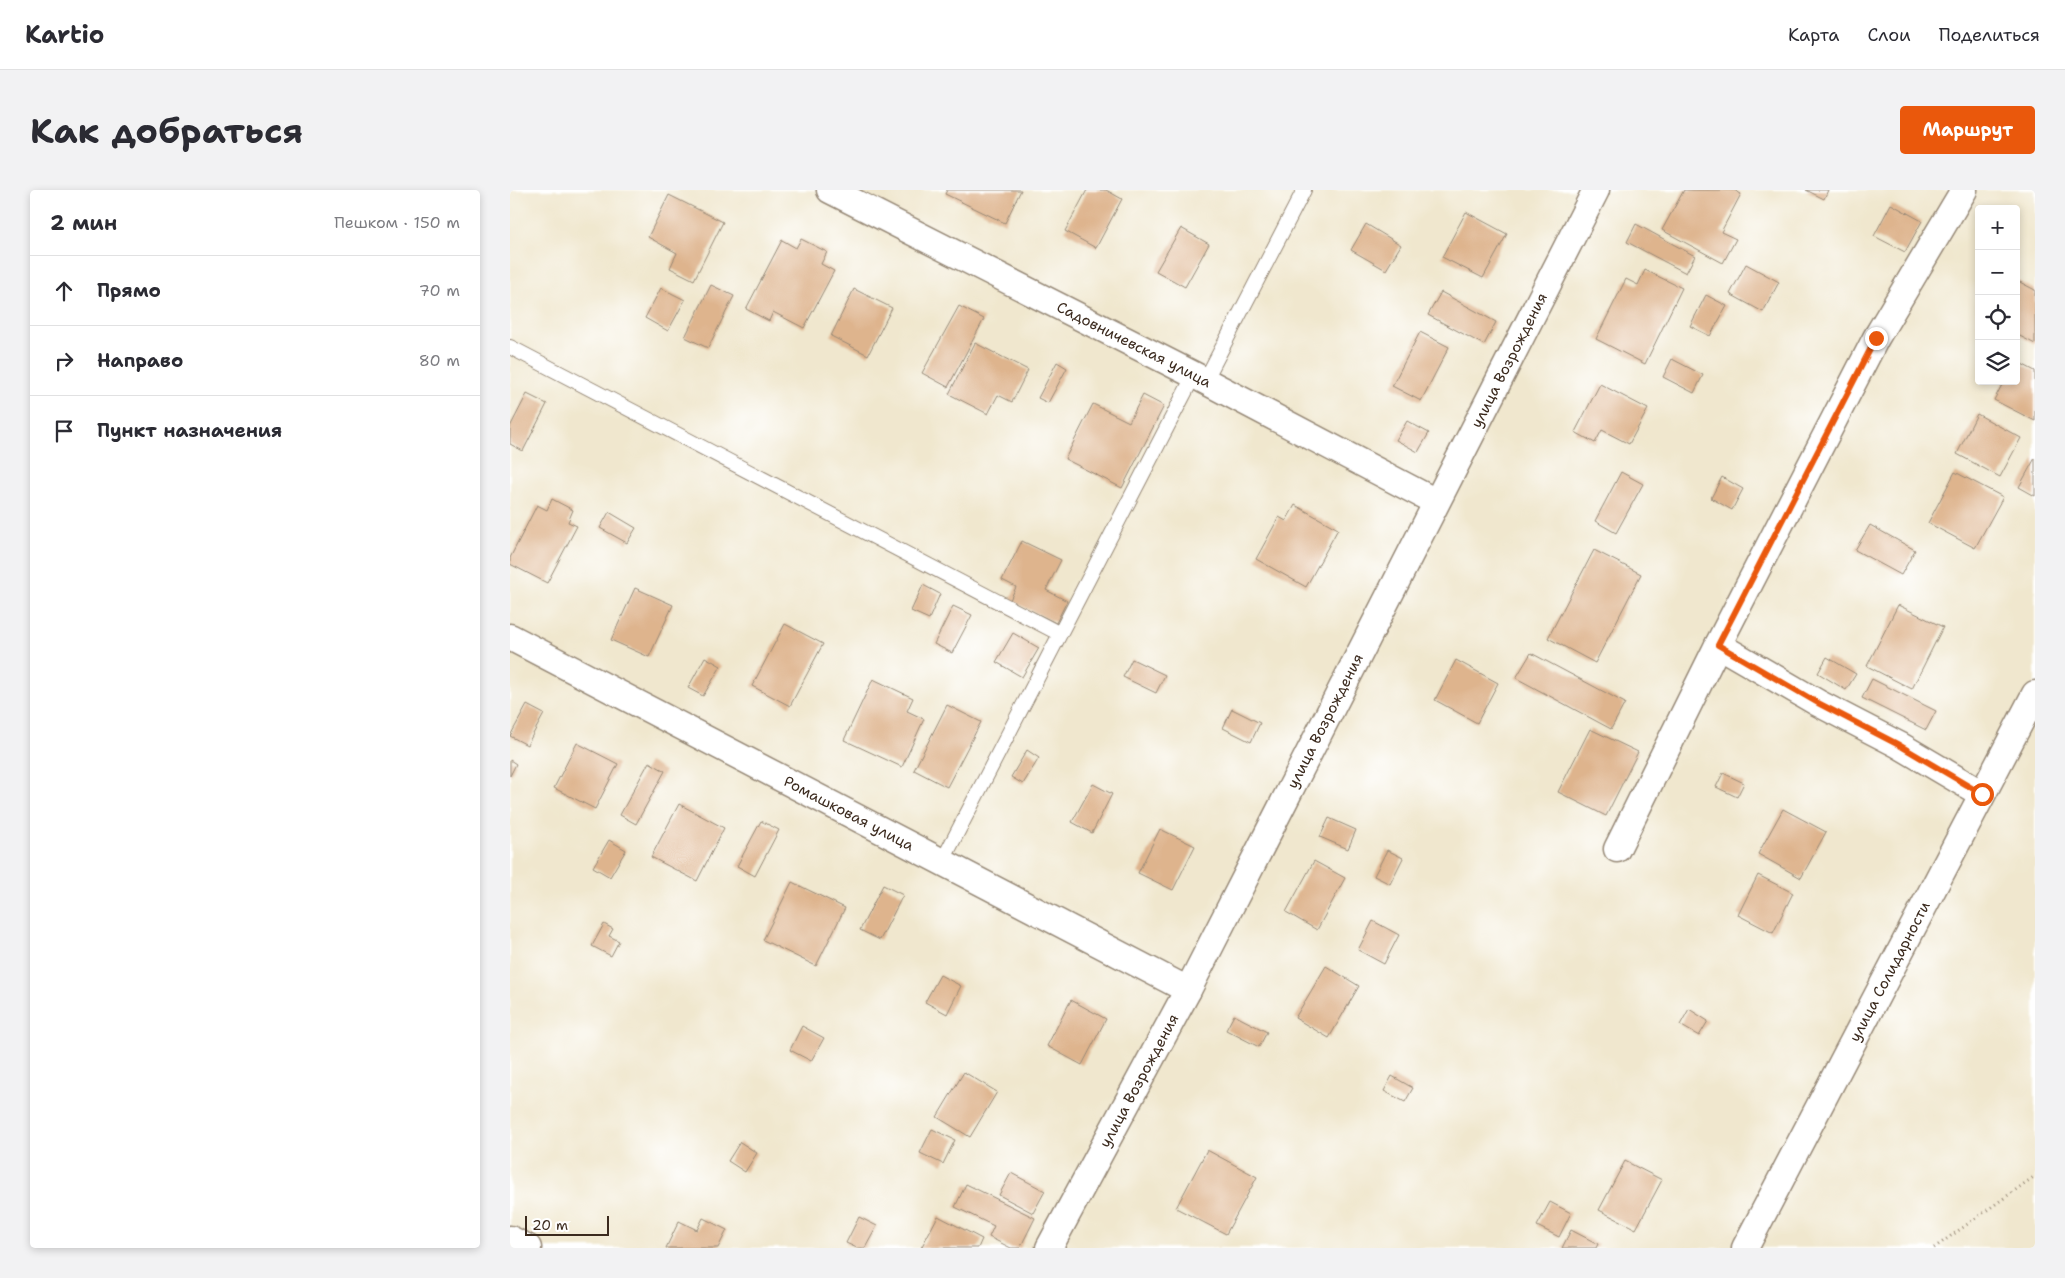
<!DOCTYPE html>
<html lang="ru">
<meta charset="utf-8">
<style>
:root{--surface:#fff;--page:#f2f2f3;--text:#2b2b33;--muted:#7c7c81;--line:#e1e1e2;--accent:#ea580c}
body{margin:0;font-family:"Shantell Sans",sans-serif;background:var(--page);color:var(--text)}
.controls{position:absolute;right:15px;top:15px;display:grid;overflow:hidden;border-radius:5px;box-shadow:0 2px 8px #0003}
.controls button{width:45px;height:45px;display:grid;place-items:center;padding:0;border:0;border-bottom:1px solid var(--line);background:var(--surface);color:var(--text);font:25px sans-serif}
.scale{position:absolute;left:15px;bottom:12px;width:84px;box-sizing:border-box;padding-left:5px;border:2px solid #3b2a1e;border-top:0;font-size:14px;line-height:18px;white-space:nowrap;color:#3b2a1e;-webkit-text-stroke:4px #fff;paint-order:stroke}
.stop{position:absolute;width:15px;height:15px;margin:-11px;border:4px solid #ea580c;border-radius:50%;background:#fff}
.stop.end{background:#ea580c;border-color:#fff;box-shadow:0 1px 5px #0008}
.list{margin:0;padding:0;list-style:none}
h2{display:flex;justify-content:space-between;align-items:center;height:65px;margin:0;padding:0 20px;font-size:21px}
h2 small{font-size:16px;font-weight:400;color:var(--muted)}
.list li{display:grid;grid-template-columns:32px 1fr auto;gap:15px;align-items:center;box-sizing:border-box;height:70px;padding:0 20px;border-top:1px solid var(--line)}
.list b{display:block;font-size:19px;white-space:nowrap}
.list em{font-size:16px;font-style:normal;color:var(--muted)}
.icon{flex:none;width:28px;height:28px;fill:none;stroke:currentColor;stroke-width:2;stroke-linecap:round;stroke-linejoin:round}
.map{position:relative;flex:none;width:1525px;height:1058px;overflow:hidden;border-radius:5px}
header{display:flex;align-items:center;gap:30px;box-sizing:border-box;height:70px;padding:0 25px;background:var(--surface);border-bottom:1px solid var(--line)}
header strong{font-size:24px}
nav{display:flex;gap:28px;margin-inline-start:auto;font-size:18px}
.intro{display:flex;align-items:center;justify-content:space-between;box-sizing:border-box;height:120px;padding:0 30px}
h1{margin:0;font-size:35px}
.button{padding:12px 22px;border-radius:5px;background:var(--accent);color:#fff;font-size:18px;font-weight:700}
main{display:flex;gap:30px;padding:0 30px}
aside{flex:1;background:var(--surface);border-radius:5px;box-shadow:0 2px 8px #0003}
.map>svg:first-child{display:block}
.building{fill:#deb48d}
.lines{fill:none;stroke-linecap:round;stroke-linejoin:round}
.lane-casing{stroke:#968876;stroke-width:16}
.street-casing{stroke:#968876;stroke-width:29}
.path{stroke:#968876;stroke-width:3;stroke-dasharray:1 4;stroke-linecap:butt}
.lane{stroke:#fff;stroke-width:14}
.street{stroke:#fff;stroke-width:26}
.route{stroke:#ea580c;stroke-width:6}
.labels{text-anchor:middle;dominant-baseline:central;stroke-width:4;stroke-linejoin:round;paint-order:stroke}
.street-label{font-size:15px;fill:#3b2a1e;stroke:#fff}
</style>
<header>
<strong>Kartio</strong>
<nav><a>Карта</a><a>Слои</a><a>Поделиться</a></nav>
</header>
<div class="intro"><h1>Как добраться</h1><a class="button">Маршрут</a></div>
<main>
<aside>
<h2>2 мин<small>Пешком · 150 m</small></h2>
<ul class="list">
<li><svg class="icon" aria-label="ahead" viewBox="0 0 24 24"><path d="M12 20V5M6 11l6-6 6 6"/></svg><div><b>Прямо</b></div><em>70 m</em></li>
<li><svg class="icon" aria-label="right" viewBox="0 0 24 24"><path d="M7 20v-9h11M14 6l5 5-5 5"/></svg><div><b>Направо</b></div><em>80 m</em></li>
<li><svg class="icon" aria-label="arrive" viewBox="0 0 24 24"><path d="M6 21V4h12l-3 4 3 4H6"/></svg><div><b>Пункт назначения</b></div></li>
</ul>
</aside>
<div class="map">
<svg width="1525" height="1058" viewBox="0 0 1525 1058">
<rect width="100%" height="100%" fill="#fff"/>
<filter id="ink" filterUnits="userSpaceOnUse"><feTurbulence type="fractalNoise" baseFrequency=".02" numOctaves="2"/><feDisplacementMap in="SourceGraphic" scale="10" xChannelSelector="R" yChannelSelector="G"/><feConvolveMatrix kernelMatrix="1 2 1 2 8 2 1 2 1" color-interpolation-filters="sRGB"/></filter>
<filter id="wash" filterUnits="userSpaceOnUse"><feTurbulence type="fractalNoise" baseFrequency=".0096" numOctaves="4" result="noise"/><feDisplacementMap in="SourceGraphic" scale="20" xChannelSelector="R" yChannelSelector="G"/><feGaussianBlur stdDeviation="1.12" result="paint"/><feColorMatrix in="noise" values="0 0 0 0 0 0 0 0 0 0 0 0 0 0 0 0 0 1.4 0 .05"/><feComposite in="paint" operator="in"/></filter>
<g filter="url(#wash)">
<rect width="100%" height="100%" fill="#f0e7ce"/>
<g id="blocks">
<!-- building -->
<path class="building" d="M437 0H511L495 33 435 4Z
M577 0H596L612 9 586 58 555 41Z
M1174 0H1224L1231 4 1211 42 1226 49 1213 73 1152 40Z
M1296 0H1318L1314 9Z
M159 5 213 32 184 90 160 78 167 63 138 47Z
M1381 14 1412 31 1395 62 1364 46Z
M956 22 997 44 973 88 932 67Z
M856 34 891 55 876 80 841 60Z
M1126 34 1185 66 1176 83 1117 52Z
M671 38 699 54 675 97 646 81Z
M291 49 317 62 311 74 324 81 294 138 263 122 259 131 236 119 272 50 286 58Z
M1236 74 1269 92 1253 122 1220 104Z
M1135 80 1172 98 1135 174 1086 149 1116 89 1128 95Z
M1506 90 1525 100V154L1506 144Z
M201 95 224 106 198 158 175 147Z
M151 98 175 110 158 141 135 128Z
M344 99 382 118 358 165 321 146Z
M931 102 986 132 974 155 918 125Z
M1196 105 1217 116 1200 146 1180 136Z
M449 116 474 129 438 197 412 183Z
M910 142 939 157 911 211 882 196Z
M465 153 518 180 502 212 488 205 478 224 439 204Z
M1162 169 1193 185 1184 203 1153 187Z
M1506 171 1525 181V231L1484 210 1494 191H1506Z
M547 172 557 178 538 213 528 208Z
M1090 194 1138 219 1119 254 1092 240 1085 253 1065 242Z
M17 204 37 214 13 261 0 254V237Z
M633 205 654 216 612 298 555 269 583 214 619 232Z
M1467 224 1511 248 1490 287 1447 264Z
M897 231 919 243 908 262 886 250Z
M1525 268V306L1509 297Z
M1111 282 1133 294 1106 343 1085 331Z
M1445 282 1493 307 1465 358 1418 333Z
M1212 287 1233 299 1222 320 1201 308Z
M42 309 63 320 58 332 67 336 37 393 0 374V368L27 315 37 320Z
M785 315 828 339 796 397 746 369 769 327 776 331Z
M99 322 126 338 117 353 90 338Z
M1360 335 1405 360 1391 385 1345 360Z
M512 351 551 370 536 400 557 411 546 433 500 410 506 397 492 390Z
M1084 360 1131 384 1085 473 1038 448Z
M413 395 430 404 419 429 401 421Z
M125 398 163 415 139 467 101 450Z
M1388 415 1433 437 1402 499 1357 476Z
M443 416 462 425 442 463 424 454Z
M275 434 313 454 280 516 242 496Z
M503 443 529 458 512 487 486 472Z
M1021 463 1115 513 1101 539 1006 488Z
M195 467 211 476 193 506 178 498Z
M1317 467 1346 484 1336 500 1308 483Z
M622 469 655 485 646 503 613 487Z
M946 470 988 493 967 533 925 510Z
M363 489 403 508 397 521 414 529 392 577 334 550Z
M1362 489 1426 521 1416 540 1352 508Z
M17 515 34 524 17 555 0 546Z
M437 515 471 532 437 597 404 580Z
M722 519 750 533 741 552 713 538Z
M1080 539 1128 562 1096 626 1048 602Z
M67 553 108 574 85 619 44 598Z
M517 560 529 568 513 594 501 587Z
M0 570 6 574 0 586Z
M139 572 155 581 126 634 110 625Z
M1213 583 1234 593 1227 607 1206 597Z
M583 594 602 604 582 643 562 632Z
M169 614 214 638 187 691 141 667Z
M1273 619 1316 642 1291 688 1248 664Z
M819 628 846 640 838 659 810 647Z
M251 631 269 640 245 686 227 676Z
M650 639 685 656 663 700 628 683Z
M99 650 116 660 100 687 83 677Z
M877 660 893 668 880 694 864 686Z
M804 671 835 688 807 740 776 722Z
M1248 685 1283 703 1263 743 1228 725Z
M282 692 335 718 306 776 253 750Z
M373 695 393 705 370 750 350 740Z
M863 731 889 745 874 774 848 760Z
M94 734 103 739 99 746 109 751 101 766 82 756Z
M816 776 849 796 819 848 785 828Z
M430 785 451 796 437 824 415 812Z
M561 810 596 829 572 875 537 856Z
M1179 819 1198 831 1189 846 1170 835Z
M724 825 757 842 749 857 716 840Z
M292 836 314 848 301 871 280 860Z
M454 882 487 902 460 947 427 927Z
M882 886 903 898 895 912 874 901Z
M422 939 445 950 433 974 410 963Z
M230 952 247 963 235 982 218 971Z
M697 960 747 987 716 1044 666 1018Z
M1115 971 1152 990 1126 1039 1089 1020Z
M501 983 535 1001 523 1023 489 1005Z
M456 994 525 1028 510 1058H501L479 1047 484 1036 445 1017Z
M1040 1012 1061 1023 1049 1047 1027 1036Z
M428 1026 472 1049 468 1058H411Z
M349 1027 367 1036 355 1058H347L336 1053Z
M193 1028 217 1040 208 1058H156L169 1031 187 1040Z
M1061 1040 1088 1054 1086 1058H1052Z"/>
</g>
</g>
<g filter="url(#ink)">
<use href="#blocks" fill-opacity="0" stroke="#968876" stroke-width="1"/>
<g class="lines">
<defs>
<path id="lane" d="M0 157 550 444 432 672
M695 191 794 0
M550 444 684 185"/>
<g id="street">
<path id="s1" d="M320 0 684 185 926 312"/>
<path d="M1454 0 1366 148 1208 455 1308 513 1389 555 1472 604"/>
<path id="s2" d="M0 447 678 800"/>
<path d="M1107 659 1208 455"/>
<path d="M0 1049 18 1058"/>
<path id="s3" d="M539 1058 678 800 1086 0"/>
<path id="s4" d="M1235 1058 1525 504"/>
</g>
</defs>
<!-- lane casing -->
<use href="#lane" class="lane-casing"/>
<!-- street casing -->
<use href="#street" class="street-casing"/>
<!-- path -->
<path class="path" d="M1424 1058 1525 986"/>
<!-- lane -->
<use href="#lane" class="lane"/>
<!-- street -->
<use href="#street" class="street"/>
</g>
</g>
<g class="lines" filter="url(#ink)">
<!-- route -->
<path class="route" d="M1366 148 1208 455 1308 513 1389 555 1472 604"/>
</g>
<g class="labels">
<!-- street labels -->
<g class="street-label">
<text stroke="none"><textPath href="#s1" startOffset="341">Садовничевская улица</textPath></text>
<text stroke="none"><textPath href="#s3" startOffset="1000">улица Возрождения</textPath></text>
<text stroke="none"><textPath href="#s3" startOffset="595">улица Возрождения</textPath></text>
<text stroke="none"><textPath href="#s2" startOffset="382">Ромашковая улица</textPath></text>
<text stroke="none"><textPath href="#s4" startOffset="312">улица Солидарности</textPath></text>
<text stroke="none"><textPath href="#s3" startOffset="190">улица Возрождения</textPath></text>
</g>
</g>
</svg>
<div class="controls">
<button>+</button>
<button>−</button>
<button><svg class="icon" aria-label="locate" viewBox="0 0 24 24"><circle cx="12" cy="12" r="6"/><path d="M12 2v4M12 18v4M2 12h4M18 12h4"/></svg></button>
<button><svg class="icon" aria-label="layers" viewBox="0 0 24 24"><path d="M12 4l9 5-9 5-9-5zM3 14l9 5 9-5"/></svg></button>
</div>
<div class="scale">20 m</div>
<div class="stop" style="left:1472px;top:604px"></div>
<div class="stop end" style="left:1366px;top:148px"></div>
</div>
</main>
